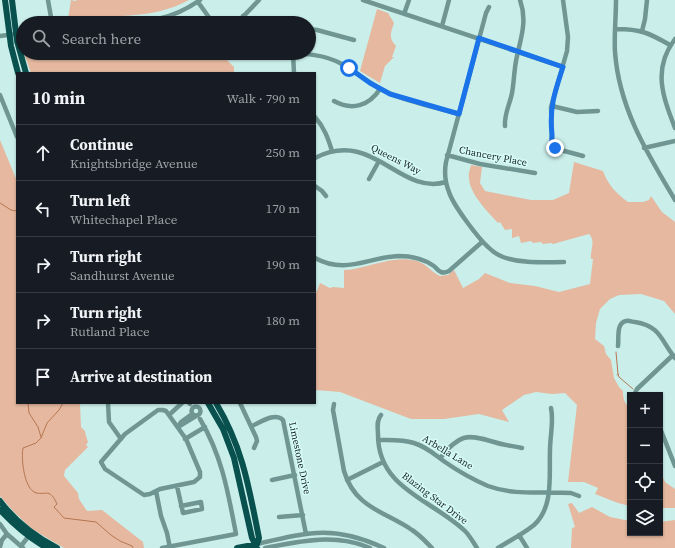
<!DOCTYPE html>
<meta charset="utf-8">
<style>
:root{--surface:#171b24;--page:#20242c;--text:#f1f3f6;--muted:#9ea1a6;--line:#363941}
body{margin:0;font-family:"Source Serif 4",serif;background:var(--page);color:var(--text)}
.controls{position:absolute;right:12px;bottom:12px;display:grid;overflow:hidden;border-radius:0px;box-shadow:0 1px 3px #0004}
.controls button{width:36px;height:36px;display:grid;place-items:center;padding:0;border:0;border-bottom:1px solid var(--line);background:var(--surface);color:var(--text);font:20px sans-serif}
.stop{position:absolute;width:12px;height:12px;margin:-9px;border:3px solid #1a73e8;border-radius:50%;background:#fff}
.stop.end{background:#1a73e8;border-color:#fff;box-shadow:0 1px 4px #0008}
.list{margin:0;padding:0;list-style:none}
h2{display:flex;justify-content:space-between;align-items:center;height:52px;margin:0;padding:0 16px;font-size:17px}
h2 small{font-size:13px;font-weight:400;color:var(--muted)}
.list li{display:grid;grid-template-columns:26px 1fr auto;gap:12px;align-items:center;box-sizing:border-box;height:56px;padding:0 16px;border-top:1px solid var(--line)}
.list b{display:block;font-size:15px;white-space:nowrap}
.list p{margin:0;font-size:13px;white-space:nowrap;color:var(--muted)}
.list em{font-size:13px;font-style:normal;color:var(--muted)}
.icon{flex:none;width:22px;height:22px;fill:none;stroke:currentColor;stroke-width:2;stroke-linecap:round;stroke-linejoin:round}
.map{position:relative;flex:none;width:675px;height:548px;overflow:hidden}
.search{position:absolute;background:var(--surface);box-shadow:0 1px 3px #0004;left:16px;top:16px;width:300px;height:44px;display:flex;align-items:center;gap:10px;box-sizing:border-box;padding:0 14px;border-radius:22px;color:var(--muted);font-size:15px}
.panel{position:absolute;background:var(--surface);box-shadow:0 1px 3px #0004;left:16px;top:72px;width:300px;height:332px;border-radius:0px}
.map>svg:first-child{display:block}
.green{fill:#e5b89f}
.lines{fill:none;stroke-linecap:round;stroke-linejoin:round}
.stream{stroke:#b67752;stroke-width:1}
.minor{stroke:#6f9693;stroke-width:4.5}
.major{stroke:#09514e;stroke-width:6}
.route{stroke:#1a73e8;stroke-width:5}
.labels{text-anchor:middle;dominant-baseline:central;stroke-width:3;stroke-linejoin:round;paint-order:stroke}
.street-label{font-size:10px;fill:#182625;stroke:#d7fcf9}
</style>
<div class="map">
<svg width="675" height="548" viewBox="0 0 675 548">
<rect width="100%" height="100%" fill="#caefeb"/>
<!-- green -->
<path class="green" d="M71 0 75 1 77 0H189C151 21 109 14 68 19Z
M377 9 388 13 394 23C391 32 388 38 396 46L392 57H394L385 66 380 83 360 71Z
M24 53H217L223 56 234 67V73H31Z
M0 140 17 181V403H80L81 427 85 431 86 436 88 442 86 445 88 447 65 470 64 476 78 493 79 499 87 511 102 510 143 542 144 548H64L32 529 13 511 0 496Z
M574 162 603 171C608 185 616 193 628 202H643L649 200 651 196 662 212 675 222V314L664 301 641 294 619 295 610 299 600 309 596 323 595 339 604 346 606 354 611 360 614 378 619 387 623 391C623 397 624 404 630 408V506L618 503 595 494 598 488 584 482H568L577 405 565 393 552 394 536 392 524 395 502 410 509 422 479 414 444 419H411L340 392 315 390V293L317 291 320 283 330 288 333 287 344 288V270C368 269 392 254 417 261 427 264 432 273 440 276L448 275 454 270 463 288 479 279 485 273 510 283 535 286 559 292 590 284 593 259H591C590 250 596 241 589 234L553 244 551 243 543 244 541 242 533 243 531 241 521 243 519 236 512 238V229L505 230 500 222 498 223C488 212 469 193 469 178 468 174 470 169 471 165L482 167 480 183 485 191 531 200H553L569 193Z
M660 471 665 482 675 489V508H660Z
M572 503 579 513 592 507 610 517 630 521V533H660V522L675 520V548H571L572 528 575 527 568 504Z"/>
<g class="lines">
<!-- stream -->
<path class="stream" d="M0 203 11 210 17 211
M616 352 618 374
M617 375 618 374 619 377 633 389
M28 403 29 413 38 427 41 437
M63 403 59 410 47 423 41 438 36 443 23 448C21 459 24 486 34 492 45 497 49 486 57 504L54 507 64 518 96 522 111 535 120 541 132 546 133 548"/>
<!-- minor -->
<path class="minor" d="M48 0 52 23
M363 0 563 67
M563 0 568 37 567 51 551 107 552 142 553 146 557 149 583 156
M616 0C616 17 614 35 615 52 619 108 647 153 675 200
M198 2 213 23
M489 7 486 13 446 162C444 173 445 182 449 192 453 205 478 238 488 247 492 251 498 255 503 257 522 264 545 262 564 262
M404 14 409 0
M243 16 252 23
M98 23C138 21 165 25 200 0
M237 23 259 0
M442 26 449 0
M309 29 317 30 354 40
M616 29C641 29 649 33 670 45
M642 31 645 19 647 0
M0 36 23 33
M675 39C652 69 663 97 675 128
M274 53C298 54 320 52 342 64 358 73 372 86 389 93 411 103 436 107 459 114
M293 53 294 73
M0 95 17 137
M334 101C352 111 369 106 380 89
M552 106 577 112 598 111
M315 117C324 127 328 138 332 151
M505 126C504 114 510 104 512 93 514 82 514 72 516 61 520 40 528 22 520 0
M644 148 675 141
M447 155 480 164 535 173
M315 158C373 128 399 196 446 182
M369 179 379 161
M315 186 322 191 326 196
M315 258C346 275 368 257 399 256 411 256 424 259 434 266 436 268 438 271 441 272 444 273 447 272 449 271L482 242
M618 346C619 338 616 323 626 321 629 320 632 322 635 322 661 326 661 341 675 358
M634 395 637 389 673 355
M108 403 109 422 121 439
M189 403 190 404
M240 403 256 437 257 441 254 448
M334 404 333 410 344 471C355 508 384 511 412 530 420 535 426 542 432 548
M191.5 411a4.5 4.5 0 1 1 9 0a4.5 4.5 0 1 1-9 0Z
M158 410H163L166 411 186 439 200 472V477L194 482 160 489 150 494 144 495 105 469 101 462 125 434Z
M169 415 182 403
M381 415C376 421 378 428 378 435 378 489 433 500 465 531 470 536 473 542 477 548
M252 426C261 422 275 412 283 420L306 534
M178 427 196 416
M178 427 181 422 192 414
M660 428 675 466
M185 439 205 427
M378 440C390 440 402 439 414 443 427 447 435 455 445 462 458 471 474 480 488 486 515 496 543 491 571 493L579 496
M440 458C460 435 465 433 494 442 503 445 513 446 522 448
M272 480 295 475
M347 480 383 462
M177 486 183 513 202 509 201 502 181 506
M156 491 161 516 167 533 170 548
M279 517 303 515
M0 524 7 534 23 548
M519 535 527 548
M257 544C309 532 334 525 384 548
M21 546 28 537
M0 547 2 540 7 534
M162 548 236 534C228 492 222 456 200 419
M265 548C300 541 336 533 370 548
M498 548C509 541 523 534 534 525 554 507 549 475 550 450 550 436 554 421 551 408"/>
<!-- major -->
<path class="major" d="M5 0 11 46 18 73
M12 0 17 41 26 73
M208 403 223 429 234 458 252 538 257 548
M216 403C243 448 249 488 259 538L257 544
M0 501C14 520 36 537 57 548
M0 510C14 525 29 538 47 548
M237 548 257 544"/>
</g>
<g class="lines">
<!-- route -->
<path class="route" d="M349 68 370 83 390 94 459 114 479 38 563 67C555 91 549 108 552 134 552 140 551 144 555 148"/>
</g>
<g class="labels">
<!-- street labels -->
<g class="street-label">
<text transform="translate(493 156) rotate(11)">Chancery Place</text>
<text transform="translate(396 159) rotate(27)">Queens Way</text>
<text transform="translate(448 452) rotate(31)">Arbella Lane</text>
<text transform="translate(300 458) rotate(78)">Limestone Drive</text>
<text transform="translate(435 498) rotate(37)">Blazing Star Drive</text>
</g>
</g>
</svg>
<div class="controls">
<button>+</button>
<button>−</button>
<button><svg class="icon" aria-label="locate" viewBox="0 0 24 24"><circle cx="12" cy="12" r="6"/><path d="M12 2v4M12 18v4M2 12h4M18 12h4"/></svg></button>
<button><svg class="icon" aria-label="layers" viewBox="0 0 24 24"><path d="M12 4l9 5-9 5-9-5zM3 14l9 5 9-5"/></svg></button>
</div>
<div class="stop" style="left:349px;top:68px"></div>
<div class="stop end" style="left:555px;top:148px"></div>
<div class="search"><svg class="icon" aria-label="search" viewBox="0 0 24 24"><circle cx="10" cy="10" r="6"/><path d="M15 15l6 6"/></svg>Search here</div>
<section class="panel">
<h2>10 min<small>Walk · 790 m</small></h2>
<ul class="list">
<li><svg class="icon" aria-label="ahead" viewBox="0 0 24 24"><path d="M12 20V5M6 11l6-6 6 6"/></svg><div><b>Continue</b><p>Knightsbridge Avenue</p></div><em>250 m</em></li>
<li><svg class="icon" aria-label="left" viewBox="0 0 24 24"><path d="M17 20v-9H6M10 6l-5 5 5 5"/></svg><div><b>Turn left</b><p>Whitechapel Place</p></div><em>170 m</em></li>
<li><svg class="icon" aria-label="right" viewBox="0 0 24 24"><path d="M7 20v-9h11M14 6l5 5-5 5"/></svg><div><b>Turn right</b><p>Sandhurst Avenue</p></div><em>190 m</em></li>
<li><svg class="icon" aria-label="right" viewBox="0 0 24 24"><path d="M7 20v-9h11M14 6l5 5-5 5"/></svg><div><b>Turn right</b><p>Rutland Place</p></div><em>180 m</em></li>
<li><svg class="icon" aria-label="arrive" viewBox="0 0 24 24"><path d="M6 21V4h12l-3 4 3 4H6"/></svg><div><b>Arrive at destination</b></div></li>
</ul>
</section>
</div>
